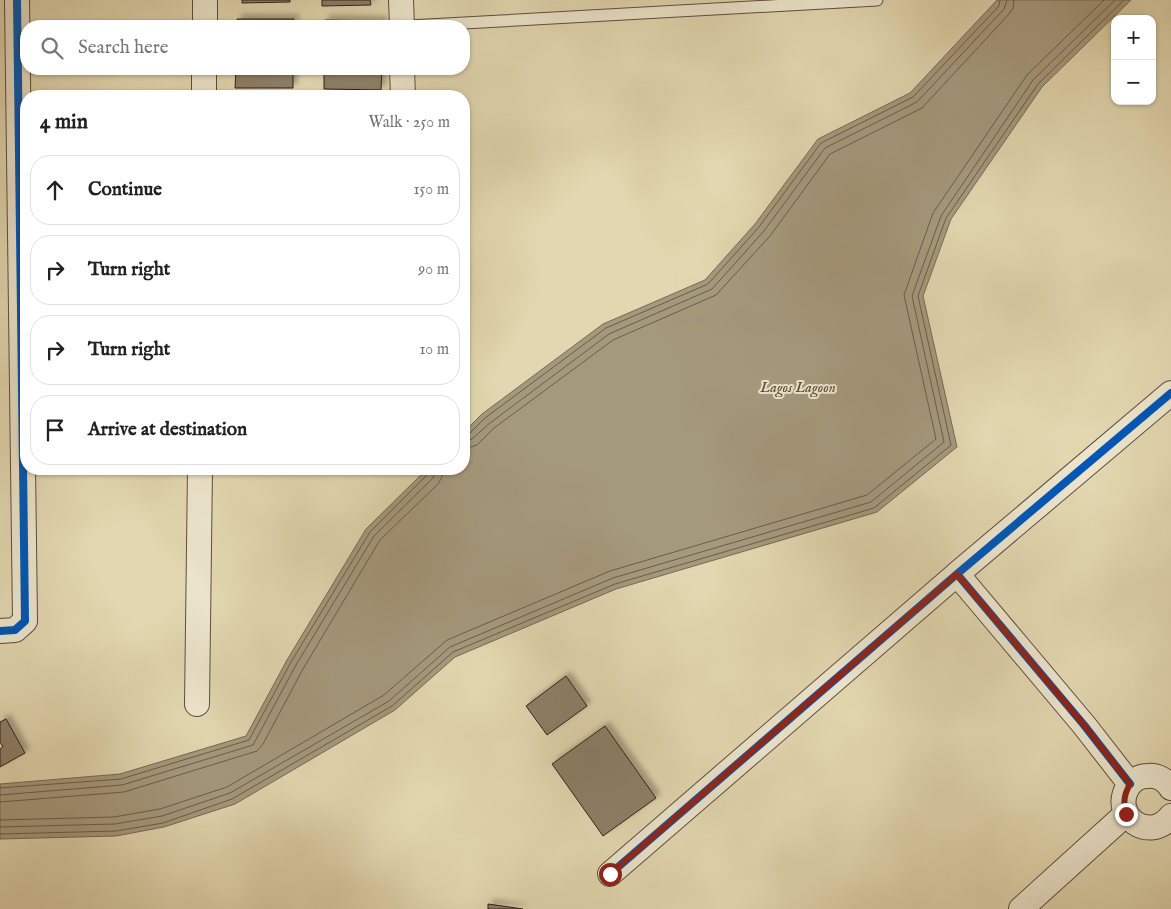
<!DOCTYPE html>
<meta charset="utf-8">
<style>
:root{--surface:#fff;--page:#f2f2f2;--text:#222;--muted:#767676;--line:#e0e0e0}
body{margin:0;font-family:"IM FELL English",serif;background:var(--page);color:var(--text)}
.controls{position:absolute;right:15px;top:15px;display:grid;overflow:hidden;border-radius:10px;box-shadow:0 1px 4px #0004}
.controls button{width:45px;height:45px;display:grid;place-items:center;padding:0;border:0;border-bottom:1px solid var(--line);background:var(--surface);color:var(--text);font:25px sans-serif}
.stop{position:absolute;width:15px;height:15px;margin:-11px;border:4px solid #8f2418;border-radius:50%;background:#fff}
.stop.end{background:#8f2418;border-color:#fff;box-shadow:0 1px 5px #0008}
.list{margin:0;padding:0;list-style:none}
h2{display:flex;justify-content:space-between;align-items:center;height:65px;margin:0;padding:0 20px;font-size:21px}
h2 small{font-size:16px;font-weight:400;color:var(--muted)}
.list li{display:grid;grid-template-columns:32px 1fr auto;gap:15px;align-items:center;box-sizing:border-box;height:70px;margin:0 10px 10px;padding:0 10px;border:1px solid var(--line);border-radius:20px}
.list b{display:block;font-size:19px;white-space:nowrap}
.list em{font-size:16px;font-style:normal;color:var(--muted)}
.icon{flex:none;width:28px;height:28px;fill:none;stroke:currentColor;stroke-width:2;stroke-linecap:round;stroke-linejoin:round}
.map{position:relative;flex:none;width:1171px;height:909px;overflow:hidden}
.search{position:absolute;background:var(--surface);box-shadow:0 1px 4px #0004;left:20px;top:20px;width:450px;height:55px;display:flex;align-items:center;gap:12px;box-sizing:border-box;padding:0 18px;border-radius:20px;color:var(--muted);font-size:19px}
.panel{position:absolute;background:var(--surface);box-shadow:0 1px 4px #0004;left:20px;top:90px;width:450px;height:385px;border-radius:20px}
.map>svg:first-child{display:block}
.water{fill:#a5997d;stroke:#766955}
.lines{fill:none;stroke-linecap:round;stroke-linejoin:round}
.shore{stroke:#6a5c4c;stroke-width:1}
.building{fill:#8c7f68;stroke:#2f201a;filter:url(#shadow)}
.service-casing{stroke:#5c4e40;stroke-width:13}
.minor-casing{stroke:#5c4e40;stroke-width:26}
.service{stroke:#ece5cc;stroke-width:11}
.minor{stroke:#ece5cc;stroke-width:24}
.cycleway-casing{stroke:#ece5cc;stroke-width:11}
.cycleway{stroke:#0057b8;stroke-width:8}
.route{stroke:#8f2418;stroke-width:6}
.labels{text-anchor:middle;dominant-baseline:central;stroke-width:4;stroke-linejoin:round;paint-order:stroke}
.water-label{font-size:15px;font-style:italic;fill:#584a3d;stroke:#ece5cc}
</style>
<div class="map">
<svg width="1171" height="909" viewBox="0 0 1171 909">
<defs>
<filter id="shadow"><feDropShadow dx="4.5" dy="-4.5" stdDeviation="2.5" flood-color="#0004"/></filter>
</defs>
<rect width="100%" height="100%" fill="#e2d7b0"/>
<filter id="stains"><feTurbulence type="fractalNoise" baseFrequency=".004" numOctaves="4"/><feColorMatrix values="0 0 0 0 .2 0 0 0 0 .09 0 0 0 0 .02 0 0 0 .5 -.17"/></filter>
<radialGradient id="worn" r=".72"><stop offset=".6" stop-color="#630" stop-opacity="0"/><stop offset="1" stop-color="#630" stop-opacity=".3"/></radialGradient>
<!-- water -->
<path class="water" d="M997 0H1131L1042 87 951 219 923 296 957 447 877 512 616 589 455 657 395 710 235 804 164 827 116 836 0 839V784L120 774 246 736 287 660 366 529 427 469H464V432L482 414 603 324 705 280 755 224 818 139 910 93Z"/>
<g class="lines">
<!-- shore -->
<path class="shore" d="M464 435 469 434 485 418 606 328 708 284 759 227 821 143 913 97 999 6 1000 0
M464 442 472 439 490 423 609 334 712 289 764 231 825 148 917 102 1004 9 1007 0
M464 449 477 445 494 428 613 340 716 295 770 236 830 154 922 108 1009 14 1013 8 1014 0
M0 788 121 779 249 740 291 662 370 532 428 474 430 469
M0 795 122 785 253 745 296 665 374 536 433 478 436 469
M0 802 124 792 257 751 263 744 303 669 380 540 438 484 442 477 443 469
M0 820 114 817 160 809 227 787 384 695 447 640 610 571 867 495 936 439 904 295 933 213 1027 75 1104 0
M0 827 115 824 162 816 230 793 389 701 450 647 613 578 871 502 944 442 912 296 941 216 1033 80 1115 0
M0 834 116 831 163 823 232 799 392 706 453 652 615 584 874 508 951 445 918 296 946 218 1038 84 1124 0"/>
</g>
<!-- building -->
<path class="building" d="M242 0H290V2L242 3Z
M322 0H370L371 5 322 6Z
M237 19H294V26H237Z
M325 20 383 21 382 26H325Z
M236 69H293V88H235Z
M324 69H382L381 90 324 89Z
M566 676 587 706 547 735 526 706Z
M6 719 25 753 0 767V749L3 747 0 742V722Z
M605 726 656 798 603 836 552 764Z
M488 904 523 909H488Z"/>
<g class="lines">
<defs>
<path id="service" d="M409 26 877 0"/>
<path id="minor" d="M401 0 402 26
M205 26V0
M402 69 403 96
M204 96V69
M957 574 1171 393
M0 631 15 630 25 621 17 0
M197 704 200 469
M1171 788C1166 780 1157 775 1148 776 1140 776 1132 780 1128 787 1110 816 1150 844 1171 816
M610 874 957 574 1084 725 1130 784
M1021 909 1126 814"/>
</defs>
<!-- service casing -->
<use href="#service" class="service-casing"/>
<!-- minor casing -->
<use href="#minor" class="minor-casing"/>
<!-- service -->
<use href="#service" class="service"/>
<!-- minor -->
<use href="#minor" class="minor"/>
<defs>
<path id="cycleway" d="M957 574 1171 393
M0 631 15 630 25 621 17 0
M610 874 957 574 1084 725 1130 784"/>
</defs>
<!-- cycleway casing -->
<use href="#cycleway" class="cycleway-casing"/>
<!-- cycleway -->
<use href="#cycleway" class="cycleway"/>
</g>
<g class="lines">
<!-- route -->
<path class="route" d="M610 874 957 574 1084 725 1130 784C1124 795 1123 802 1126 814"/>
</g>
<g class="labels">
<!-- water labels -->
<g class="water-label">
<text x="798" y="387">Lagos Lagoon</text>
</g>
</g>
<rect width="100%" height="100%" filter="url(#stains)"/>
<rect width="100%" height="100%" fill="url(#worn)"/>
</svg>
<div class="controls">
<button>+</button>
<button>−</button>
</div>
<div class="stop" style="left:610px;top:874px"></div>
<div class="stop end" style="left:1126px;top:814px"></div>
<div class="search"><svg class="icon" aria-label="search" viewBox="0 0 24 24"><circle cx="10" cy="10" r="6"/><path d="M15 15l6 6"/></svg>Search here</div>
<section class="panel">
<h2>4 min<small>Walk · 250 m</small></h2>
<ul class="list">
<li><svg class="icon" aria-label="ahead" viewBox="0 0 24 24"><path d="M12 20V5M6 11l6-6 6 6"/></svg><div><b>Continue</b></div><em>150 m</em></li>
<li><svg class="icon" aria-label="right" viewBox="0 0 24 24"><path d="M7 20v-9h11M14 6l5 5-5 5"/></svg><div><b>Turn right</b></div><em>90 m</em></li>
<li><svg class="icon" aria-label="right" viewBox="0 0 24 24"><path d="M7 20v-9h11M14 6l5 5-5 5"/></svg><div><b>Turn right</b></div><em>10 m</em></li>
<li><svg class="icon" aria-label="arrive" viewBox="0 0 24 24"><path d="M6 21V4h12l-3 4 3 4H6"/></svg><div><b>Arrive at destination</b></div></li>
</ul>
</section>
</div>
